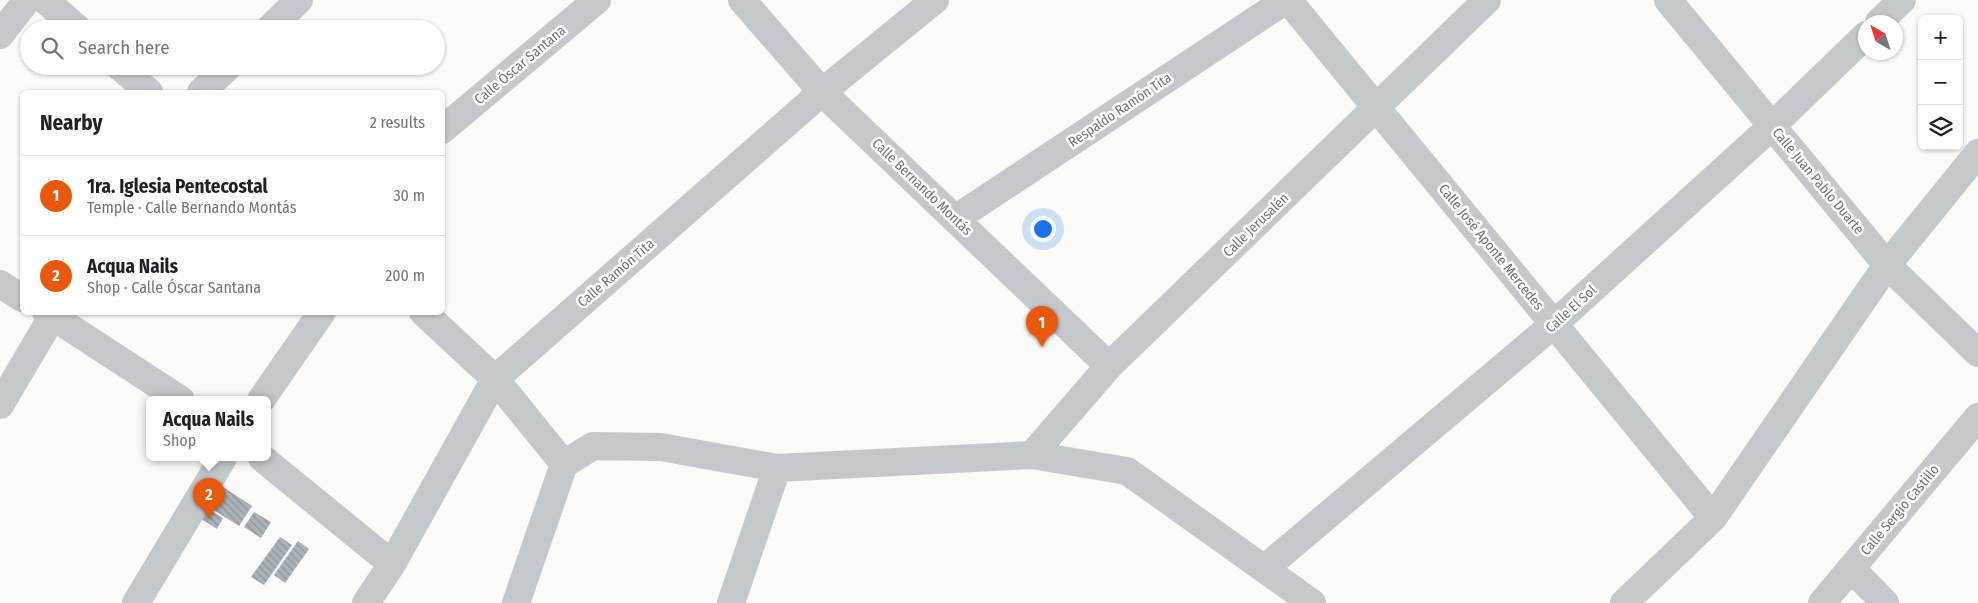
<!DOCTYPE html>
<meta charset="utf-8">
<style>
:root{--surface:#fff;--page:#f6f6f6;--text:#202124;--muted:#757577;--line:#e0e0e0;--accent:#ea580c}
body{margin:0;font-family:"Fira Sans Condensed",sans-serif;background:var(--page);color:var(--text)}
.controls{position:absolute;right:15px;top:15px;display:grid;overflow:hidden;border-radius:8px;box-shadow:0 1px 4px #0004}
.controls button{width:45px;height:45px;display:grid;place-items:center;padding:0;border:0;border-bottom:1px solid var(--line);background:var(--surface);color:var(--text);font:25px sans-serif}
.compass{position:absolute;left:1858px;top:15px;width:45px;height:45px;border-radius:50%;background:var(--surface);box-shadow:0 1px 4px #0004;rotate:321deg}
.you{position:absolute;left:1042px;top:228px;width:18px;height:18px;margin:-12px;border:4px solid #fff;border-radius:50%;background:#1a73e8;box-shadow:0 0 0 8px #1a73e833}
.badge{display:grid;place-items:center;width:32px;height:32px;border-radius:50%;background:var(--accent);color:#fff;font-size:16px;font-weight:700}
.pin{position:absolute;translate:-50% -41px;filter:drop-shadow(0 1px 2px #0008)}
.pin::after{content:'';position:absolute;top:26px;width:18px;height:15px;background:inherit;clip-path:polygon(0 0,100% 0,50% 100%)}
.popup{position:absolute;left:146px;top:396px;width:125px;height:65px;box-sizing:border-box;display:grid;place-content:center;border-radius:8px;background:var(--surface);filter:drop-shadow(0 1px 4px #0005);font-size:16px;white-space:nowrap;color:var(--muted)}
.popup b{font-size:19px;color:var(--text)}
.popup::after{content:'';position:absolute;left:50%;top:100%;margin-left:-10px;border:10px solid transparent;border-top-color:var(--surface)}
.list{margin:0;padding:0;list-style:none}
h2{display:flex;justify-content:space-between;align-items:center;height:65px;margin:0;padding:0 20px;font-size:21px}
h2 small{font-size:16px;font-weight:400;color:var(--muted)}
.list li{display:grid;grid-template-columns:32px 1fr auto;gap:15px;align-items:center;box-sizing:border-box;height:80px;padding:0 20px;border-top:1px solid var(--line)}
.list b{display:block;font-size:19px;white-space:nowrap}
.list p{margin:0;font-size:16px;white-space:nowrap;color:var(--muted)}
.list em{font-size:16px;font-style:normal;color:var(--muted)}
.icon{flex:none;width:28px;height:28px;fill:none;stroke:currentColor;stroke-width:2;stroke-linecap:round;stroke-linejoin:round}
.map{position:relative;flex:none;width:1978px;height:603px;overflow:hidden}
.search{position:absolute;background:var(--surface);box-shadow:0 1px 4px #0004;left:20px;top:20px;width:425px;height:55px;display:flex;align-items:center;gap:12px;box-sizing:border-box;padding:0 18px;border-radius:28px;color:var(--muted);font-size:19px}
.panel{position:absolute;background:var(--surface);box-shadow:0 1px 4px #0004;left:20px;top:90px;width:425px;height:225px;border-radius:8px}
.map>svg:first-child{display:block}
.building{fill:url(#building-back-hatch)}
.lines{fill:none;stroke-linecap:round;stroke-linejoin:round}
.minor{stroke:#c3c8cc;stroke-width:28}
.labels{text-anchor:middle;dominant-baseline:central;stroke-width:5;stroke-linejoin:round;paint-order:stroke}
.street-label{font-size:14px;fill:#657683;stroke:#fff}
</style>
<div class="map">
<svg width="1978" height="603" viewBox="0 0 1978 603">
<defs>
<pattern id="building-back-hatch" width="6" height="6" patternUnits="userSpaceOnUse" patternTransform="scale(1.25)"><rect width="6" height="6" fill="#aab3b9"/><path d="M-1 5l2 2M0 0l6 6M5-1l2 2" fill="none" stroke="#8e969c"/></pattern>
</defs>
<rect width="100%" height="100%" fill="#fafaf8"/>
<!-- building -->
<path class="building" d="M217 483 252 506 239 526 204 504Z
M202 505 223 518 217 529 195 515Z
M254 512 271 522 261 538 244 527Z
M280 537 292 545 264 585 251 577Z
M298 541 309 549 285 583 274 575Z"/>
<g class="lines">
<!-- minor -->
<path class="minor" d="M45 0 78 29
M742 0 822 92 1109 366
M1288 0 1713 518
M1668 0 1887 265 1978 353
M1879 22 1902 0
M269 29 299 0
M0 35 27 0
M119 66 149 92
M201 92 229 66
M442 130 597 0
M955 219 1286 0
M0 284 22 298
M46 312 181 400
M423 312 495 379 564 464
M261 400 322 312
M0 405 55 312
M1032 455 1109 366 1487 0
M262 458 392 564
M1851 568 1885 603
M1264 569 1554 324 1772 126 1866 35
M136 603 223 458
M366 603 392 564 495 379 822 92 935 0
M516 603 564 464 593 446 661 447 777 468 1032 455 1127 471 1312 603
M731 603 777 468
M1624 603 1713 518 1887 265 1978 153
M1822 603 1978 417"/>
</g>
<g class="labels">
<!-- street labels -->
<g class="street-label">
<text transform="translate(520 65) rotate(-40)">Calle Óscar Santana</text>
<text transform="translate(1120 110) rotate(-34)">Respaldo Ramón Tita</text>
<text transform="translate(1818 181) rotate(50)">Calle Juan Pablo Duarte</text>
<text transform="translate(922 187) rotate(44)">Calle Bernando Montás</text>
<text transform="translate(1256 225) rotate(-44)">Calle Jerusalén</text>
<text transform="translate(1491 247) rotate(51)">Calle José Aponte Mercedes</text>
<text transform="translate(616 273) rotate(-41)">Calle Ramón Tita</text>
<text transform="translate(1571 309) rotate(-42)">Calle El Sol</text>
<text transform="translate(1900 510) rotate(-50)">Calle Sergio Castillo</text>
</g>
</g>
</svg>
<div class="controls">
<button>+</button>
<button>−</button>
<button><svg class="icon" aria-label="layers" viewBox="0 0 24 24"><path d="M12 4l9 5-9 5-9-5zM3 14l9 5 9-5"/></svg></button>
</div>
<svg class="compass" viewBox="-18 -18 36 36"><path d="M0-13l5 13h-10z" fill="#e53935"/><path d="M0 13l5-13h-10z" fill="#757577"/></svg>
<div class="you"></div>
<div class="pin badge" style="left:1042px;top:347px">1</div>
<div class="pin badge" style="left:209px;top:519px">2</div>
<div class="popup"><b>Acqua Nails</b>Shop</div>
<div class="search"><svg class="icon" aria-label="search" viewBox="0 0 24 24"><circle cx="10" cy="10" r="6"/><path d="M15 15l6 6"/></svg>Search here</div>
<section class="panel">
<h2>Nearby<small>2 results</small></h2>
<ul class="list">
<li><span class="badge">1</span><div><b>1ra. Iglesia Pentecostal</b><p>Temple · Calle Bernando Montás</p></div><em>30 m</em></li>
<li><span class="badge">2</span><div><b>Acqua Nails</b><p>Shop · Calle Óscar Santana</p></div><em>200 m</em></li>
</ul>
</section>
</div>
